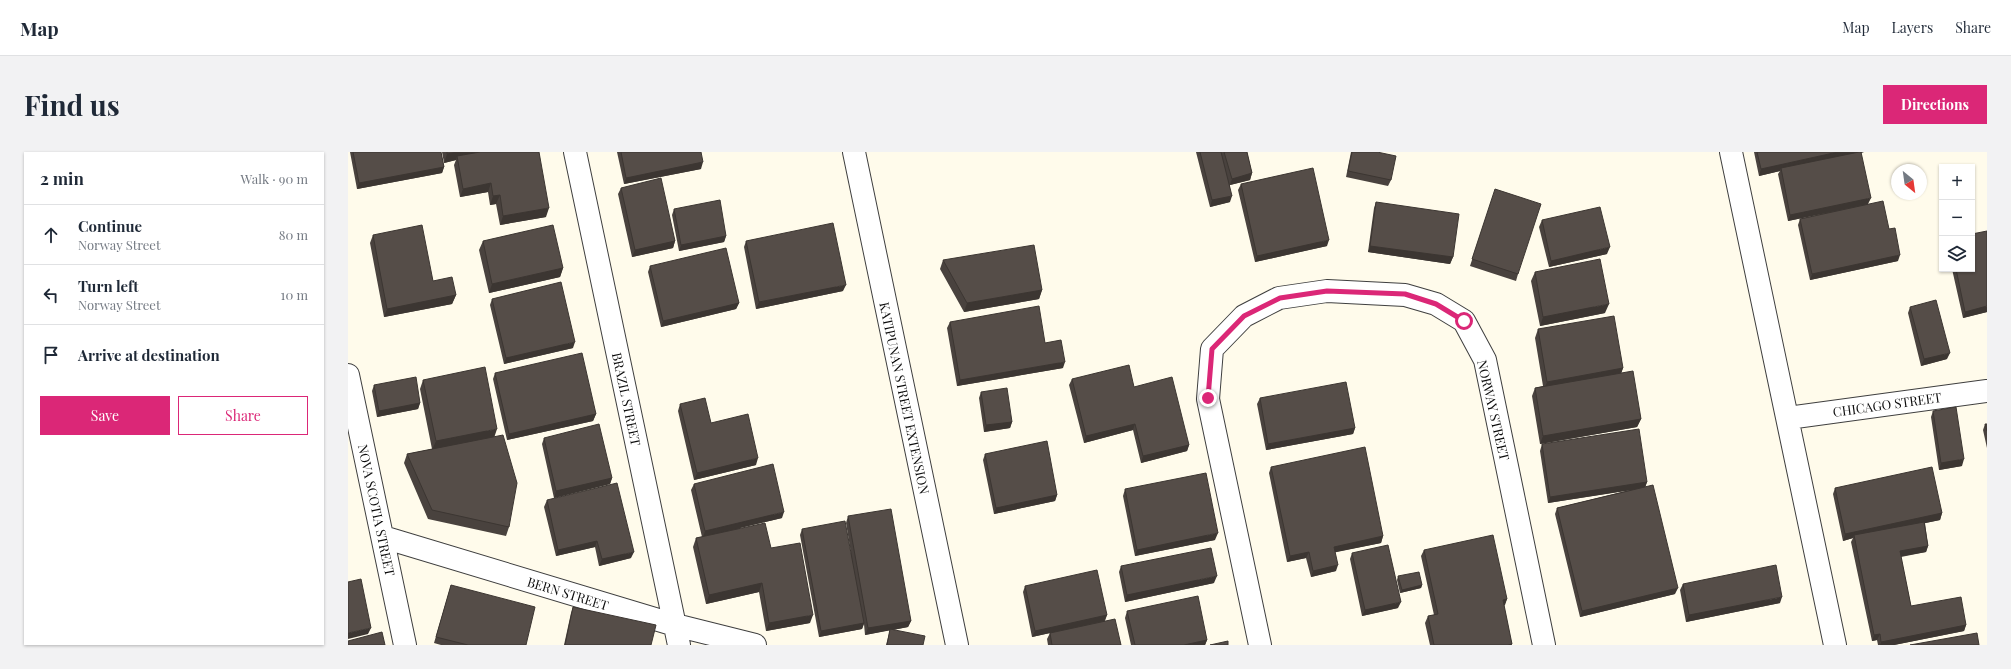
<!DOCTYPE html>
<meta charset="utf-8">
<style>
:root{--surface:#fff;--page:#f2f2f3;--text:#1f2937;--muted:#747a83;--line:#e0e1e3;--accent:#db2777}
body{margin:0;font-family:"Playfair Display",serif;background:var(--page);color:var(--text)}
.controls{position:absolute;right:12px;top:12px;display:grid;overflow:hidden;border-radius:0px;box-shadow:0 1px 3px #0004}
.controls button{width:36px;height:36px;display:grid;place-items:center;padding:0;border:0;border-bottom:1px solid var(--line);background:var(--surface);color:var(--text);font:20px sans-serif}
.compass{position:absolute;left:1543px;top:12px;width:36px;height:36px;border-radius:50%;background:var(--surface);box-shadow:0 1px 3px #0004;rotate:151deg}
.stop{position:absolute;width:12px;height:12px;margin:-9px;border:3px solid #db2777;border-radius:50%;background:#fff}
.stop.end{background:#db2777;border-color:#fff;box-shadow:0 1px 4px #0008}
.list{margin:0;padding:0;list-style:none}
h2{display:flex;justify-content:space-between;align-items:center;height:52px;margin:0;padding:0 16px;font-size:17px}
h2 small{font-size:13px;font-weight:400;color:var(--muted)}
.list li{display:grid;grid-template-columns:26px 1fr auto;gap:12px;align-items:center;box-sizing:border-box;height:60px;padding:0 16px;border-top:1px solid var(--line)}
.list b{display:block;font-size:15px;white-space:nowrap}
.list p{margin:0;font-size:13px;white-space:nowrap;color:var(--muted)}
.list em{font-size:13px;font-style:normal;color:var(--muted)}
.actions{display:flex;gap:8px;padding:12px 16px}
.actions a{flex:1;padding:9px 0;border:1px solid var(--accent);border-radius:0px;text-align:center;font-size:14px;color:var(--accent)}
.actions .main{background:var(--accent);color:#fff}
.icon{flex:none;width:22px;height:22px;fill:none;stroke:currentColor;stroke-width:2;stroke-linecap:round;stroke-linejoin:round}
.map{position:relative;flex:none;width:1639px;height:493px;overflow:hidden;border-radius:0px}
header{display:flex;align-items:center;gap:24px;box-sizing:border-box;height:56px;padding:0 20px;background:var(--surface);border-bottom:1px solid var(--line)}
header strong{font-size:19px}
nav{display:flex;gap:22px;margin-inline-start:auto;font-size:14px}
.intro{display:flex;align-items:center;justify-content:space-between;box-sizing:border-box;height:96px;padding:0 24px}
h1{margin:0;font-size:28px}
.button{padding:10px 18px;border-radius:0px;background:var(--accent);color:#fff;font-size:14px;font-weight:700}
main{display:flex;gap:24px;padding:0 24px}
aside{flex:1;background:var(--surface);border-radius:0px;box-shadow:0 1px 3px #0004}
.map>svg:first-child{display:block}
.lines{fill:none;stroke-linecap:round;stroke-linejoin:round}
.minor-casing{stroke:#3f3f3f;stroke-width:24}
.minor{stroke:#fff;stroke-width:22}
.wall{fill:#49423e}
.shaded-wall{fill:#3c3632}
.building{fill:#554d48;stroke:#3c3632}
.route{stroke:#db2777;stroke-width:5}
.labels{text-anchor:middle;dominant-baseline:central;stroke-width:4;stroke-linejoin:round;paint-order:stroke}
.street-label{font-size:13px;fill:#0c0c0c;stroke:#fff}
</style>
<header>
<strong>Map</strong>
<nav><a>Map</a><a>Layers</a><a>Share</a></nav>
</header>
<div class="intro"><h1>Find us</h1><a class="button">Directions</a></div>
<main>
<aside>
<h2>2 min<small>Walk · 90 m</small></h2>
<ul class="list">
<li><svg class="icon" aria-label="ahead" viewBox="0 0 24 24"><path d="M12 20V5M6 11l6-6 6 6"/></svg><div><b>Continue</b><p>Norway Street</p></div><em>80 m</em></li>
<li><svg class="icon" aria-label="left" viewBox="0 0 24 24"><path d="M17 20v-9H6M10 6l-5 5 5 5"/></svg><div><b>Turn left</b><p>Norway Street</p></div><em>10 m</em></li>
<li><svg class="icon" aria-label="arrive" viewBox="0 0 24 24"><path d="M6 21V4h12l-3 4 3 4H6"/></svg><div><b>Arrive at destination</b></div></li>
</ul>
<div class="actions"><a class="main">Save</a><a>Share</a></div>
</aside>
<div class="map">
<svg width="1639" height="493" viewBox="0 0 1639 493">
<rect width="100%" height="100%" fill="#fffbeb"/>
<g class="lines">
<defs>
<path id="minor" d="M227 0 331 493
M506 0 609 493
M1383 0 1487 493
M0 223 57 493
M1440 266 1639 239
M35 385 327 473 407 493
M912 493 860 247 864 197 896 164 931 146 979 139 1057 143 1088 152 1116 169 1137 208 1196 493"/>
</defs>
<!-- minor casing -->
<use href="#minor" class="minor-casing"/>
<!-- minor -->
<use href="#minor" class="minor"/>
</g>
<!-- wall -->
<path class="wall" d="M2 0H93L96 15 94 21 9 37Z
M94 0H191L198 65 152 73 148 52 142 53 140 40 112 45 106 13 108 8 96 11Z
M269 0H353V17L276 32Z
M848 0H899L904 21 902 28 882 33V50L862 55Z
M1003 0H1029L1043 28 1040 34 998 25Z
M1406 0H1516L1513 1 1520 52 1541 77 1550 109 1462 128 1450 73 1452 67 1479 61 1440 69 1430 22 1432 19 1411 24Z
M893 32 979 94 907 110 890 38Z
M273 36 327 89 325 96 284 105 270 42Z
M1145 44 1170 122 1168 129 1122 114Z
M1028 50 1105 105 1102 112 1020 100 1026 56Z
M326 57 378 84 376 90 331 99 324 63Z
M1194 68 1259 102 1201 115 1191 75Z
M25 83 85 129 108 143 104 152 36 165 22 91Z
M135 89 215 116 212 125 141 141 131 98Z
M398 89 495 139 408 157 396 95Z
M595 108 694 138 691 147 616 160 592 117Z
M302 114 391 151 388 157 313 175 300 120Z
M1604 117H1624L1639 160 1615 166Z
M1187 120 1257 161 1192 174 1183 129Z
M144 147 225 196 156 212 142 153Z
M1562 155 1599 207 1573 214 1560 161Z
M602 170 697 191 715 216 609 234 599 176Z
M1190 177 1275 216 1273 221 1293 267 1289 275 1192 292 1184 244 1187 236 1195 234 1187 186Z
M147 221 248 262 245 269 159 288 145 227Z
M724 227 786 235 841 293 839 299 793 311 785 278 736 291 721 233Z
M75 228 146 285 161 375 158 384 80 367 56 311 59 302 84 297 72 237Z
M26 233 72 251 70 257 29 265 24 239Z
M633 240 664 270 662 276 636 280 631 246Z
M912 246 1007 276 1005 282 918 298 909 252Z
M332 252 363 271 408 313 346 328 330 259Z
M1585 259 1614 314 1591 318 1583 265Z
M1637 272H1639V296L1635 278Z
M196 286 264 326 262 332 206 346 194 292Z
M1194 292 1299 330 1297 335 1327 442 1232 465 1207 362 1209 356 1282 338 1200 351 1192 299Z
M637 302 709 343 707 349 646 362 635 308Z
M923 315 1035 384 1033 391 987 400 988 419 963 425 958 406 939 410 921 321Z
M346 332 434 366 391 376 423 396 462 471 418 479 411 440 358 452 345 395 348 386 354 385 343 338Z
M1487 336 1594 361 1592 368 1577 371 1580 394 1578 400 1553 405 1563 454 1618 473 1616 479 1546 493H1530L1529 488 1524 489 1503 390 1505 386 1495 389 1485 342Z
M777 337 867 388 787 404 775 344Z
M199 348 283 406 251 414 247 395 208 404 196 355Z
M500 364 563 469 560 475 545 478 575 493H538L542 478 517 483 516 472 514 477 471 485 452 383 454 377 503 401 498 371Z
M1076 398 1159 447 1156 454 1164 493H1082L1077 471 1080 464 1086 463 1073 404Z
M1004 401 1050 456 1014 464 1002 407Z
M773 414 866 431 777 450 771 420Z
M1050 424 1074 433 1073 436 1052 441 1049 428Z
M1335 432 1432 451 1338 470 1332 438Z
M103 433 178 493H93L86 491Z
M677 434 759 463 757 469 773 493H700L699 487 702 481 684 485 675 440Z
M225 455 303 493H216L223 461Z
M779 459 859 488 857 493H783L777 466Z"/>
<!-- shaded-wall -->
<path class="shaded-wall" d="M109 0H143L109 4 108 8 96 11 99 2Z
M1490 0H1516L1433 18V16L1432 19 1411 24 1413 17Z
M355 10 353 17 276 32 278 26Z
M96 15 94 21 9 37 11 31Z
M904 21 902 28 882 33 884 27Z
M143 31 140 40 112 45 115 37Z
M152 43 148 52 142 53 145 44Z
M884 44 882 50 862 55 864 48Z
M1523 46 1520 52 1440 69 1442 63Z
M201 56 198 65 152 73 155 64Z
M378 84 376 90 331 99 333 93Z
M981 88 979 94 907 110 909 104Z
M327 89 325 96 284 105 287 98Z
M1022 94 1105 105 1102 112 1020 100Z
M1262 95 1259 102 1201 115 1203 109Z
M1552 103 1550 109 1462 128 1464 122Z
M215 116 212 125 141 141 144 132Z
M498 133 495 139 408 157 411 150Z
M694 138 691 147 616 160 619 151Z
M108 143 104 152 36 165 39 157Z
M391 151 388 157 313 175 315 169Z
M1261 152 1257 161 1192 174 1195 165Z
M1639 154V160L1615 166 1617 160Z
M227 190 225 196 156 212 158 206Z
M1602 201 1599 207 1573 214 1576 207Z
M717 210 715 216 609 234 612 228Z
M1275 216 1272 225 1196 238 1199 230Z
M72 251 70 257 29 265 31 259Z
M248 262 245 269 159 288 161 282Z
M1293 267 1289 275 1192 292 1195 284Z
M664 270 662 276 636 280 638 273Z
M787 272 785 278 736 291 738 284Z
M1007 276 1005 282 918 298 920 292Z
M149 277 146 286 84 298 88 289Z
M841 293 839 299 793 311 795 304Z
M410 306 408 313 346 328 349 321Z
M1616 307 1614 314 1591 318 1593 311Z
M264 326 262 332 206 346 208 339Z
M1299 330 1297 336 1200 351 1202 345Z
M709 343 707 349 646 362 648 356Z
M436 360 434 366 355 385 357 379Z
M1594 361 1592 368 1506 386V383L1505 386 1495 389 1497 382Z
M870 381 867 388 787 404 789 398Z
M1035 384 1033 391 984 401 986 395Z
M249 389 247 395 208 404 210 398Z
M1580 394 1578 400 1549 405 1552 399Z
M286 400 283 406 251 414 254 407Z
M961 400 958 406 939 410 942 404Z
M990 413 988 419 963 425 965 419Z
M869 424 866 431 777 450 779 443Z
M414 431 411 440 358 452 361 443Z
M1074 433 1073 436 1052 441 1054 438Z
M1330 436 1327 442 1232 465 1234 459Z
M1434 445 1432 451 1338 470 1341 463Z
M1159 447 1157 453 1153 454 1155 448Z
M1053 450 1050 456 1014 464 1017 458Z
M465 463 462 471 418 479 421 471Z
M759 463 756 469 684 485 687 479Z
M563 469 560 475 517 483 520 476Z
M516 471 514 477 471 485 473 479Z
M1618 473 1616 479 1546 493H1532L1533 490Z
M23 476 20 482 0 487V481Z
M1532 482 1529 488 1524 489 1526 483Z
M859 488 857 493H836Z"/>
<!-- building -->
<path class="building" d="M5 0H93L96 15 11 31Z
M99 0H109L99 2Z
M132 0H191L201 56 155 64 152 43 145 44 143 31 115 37 109 4Z
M273 0H353L355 10 278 26Z
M852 0H873L884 44 864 48Z
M876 0H899L904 21 884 27Z
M1004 0H1029L1048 4 1043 28 1000 19Z
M1409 0H1490L1413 17Z
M1511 0H1513L1523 46 1442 63 1433 16Z
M965 16 981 88 909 104 893 32Z
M313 26 327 89 287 98 273 36Z
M1147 37 1193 52 1170 122 1124 107Z
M372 48 378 84 333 93 326 57Z
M1535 49 1541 77 1547 76 1552 103 1464 122 1452 67Z
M1028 50 1111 62 1105 105 1022 94Z
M1252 55 1262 95 1203 109 1194 68Z
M485 71 498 133 411 150 398 89Z
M74 73 85 129 104 125 108 143 39 157 25 83Z
M205 73 215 116 144 132 135 89Z
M1639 79V154L1617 160 1608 117H1624V82Z
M686 93 694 138 619 151 595 108Z
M378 96 391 151 315 169 302 114Z
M1252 107 1261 152 1195 165 1187 120Z
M213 130 227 190 158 206 144 147Z
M1588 148 1602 201 1576 207 1562 155Z
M691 154 697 191 713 188 717 210 612 228 602 170Z
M1266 164 1275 216 1199 230 1190 177Z
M234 201 248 262 161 282 147 221Z
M781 213 786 235 824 225 841 293 795 304 787 272 738 284 724 227Z
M137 215 149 277 88 289 75 228Z
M1285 219 1293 267 1195 284 1187 236Z
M68 225 72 251 31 259 26 233Z
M998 230 1007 276 920 292 912 246Z
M659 236 664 270 638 273 633 240Z
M357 246 363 271 400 262 410 306 349 321 332 252Z
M1608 255 1616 307 1593 311 1585 259Z
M251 272 264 326 208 339 196 286Z
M1637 272H1639V279Z
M1291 277 1299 330 1202 345 1194 292Z
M155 283 169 331 161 375 84 358 59 302Z
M699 289 709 343 648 356 637 302Z
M1017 295 1035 384 986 395 990 413 965 419 961 400 942 404 923 315Z
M425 312 436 360 357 379 346 332Z
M1584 315 1594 361 1497 382 1487 336Z
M858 321 870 381 789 398 777 337Z
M269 331 286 400 254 407 249 389 210 398 199 348Z
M1305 333 1330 436 1234 459 1209 356Z
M543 357 563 469 520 476 500 364Z
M497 369 516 471 473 479 454 377Z
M1576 370 1580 394 1552 399 1563 454 1613 445 1618 473 1533 490 1532 482 1526 483 1506 383Z
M417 371 423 396 452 391 465 463 421 471 414 431 361 443 348 386Z
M1145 383 1159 447 1155 448 1164 492 1160 493H1086L1080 464 1090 462 1076 398Z
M1040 393 1053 450 1017 458 1004 401Z
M863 396 869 424 779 443 773 414Z
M1428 413 1434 445 1341 463 1335 432Z
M749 418 759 463 687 479 677 434Z
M1071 420 1074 433 1054 438 1050 424Z
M13 427 23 476 0 481V430Z
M103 433 187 455 178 493H120L88 485Z
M850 444 859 488 836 493H787L779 459Z
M225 455 308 473 303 493H217Z
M767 467 773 493H704L702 481Z
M542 477 577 484 575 493H539Z
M34 480 37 493H0V489Z
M1629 481 1631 493H1562Z
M880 489V493H862Z"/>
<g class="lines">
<!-- route -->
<path class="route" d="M860 246 864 197 896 164 932 146 979 139 1057 142 1088 152 1116 169"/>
</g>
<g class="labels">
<!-- street labels -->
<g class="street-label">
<text transform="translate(557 246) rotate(78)">KATIPUNAN STREET EXTENSION</text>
<text transform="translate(279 247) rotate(78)">BRAZIL STREET</text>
<text transform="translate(1539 252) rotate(-8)">CHICAGO STREET</text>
<text transform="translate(1146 258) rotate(77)">NORWAY STREET</text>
<text transform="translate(29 358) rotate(78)">NOVA SCOTIA STREET</text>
<text transform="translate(220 441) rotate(17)">BERN STREET</text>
</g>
</g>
</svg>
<div class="controls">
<button>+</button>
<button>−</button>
<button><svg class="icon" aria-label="layers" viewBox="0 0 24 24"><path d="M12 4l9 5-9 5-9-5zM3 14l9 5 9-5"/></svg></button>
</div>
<svg class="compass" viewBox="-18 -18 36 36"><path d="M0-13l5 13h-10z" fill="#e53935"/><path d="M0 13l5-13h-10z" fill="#747a83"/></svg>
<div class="stop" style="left:1116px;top:169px"></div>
<div class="stop end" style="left:860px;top:246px"></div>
</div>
</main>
